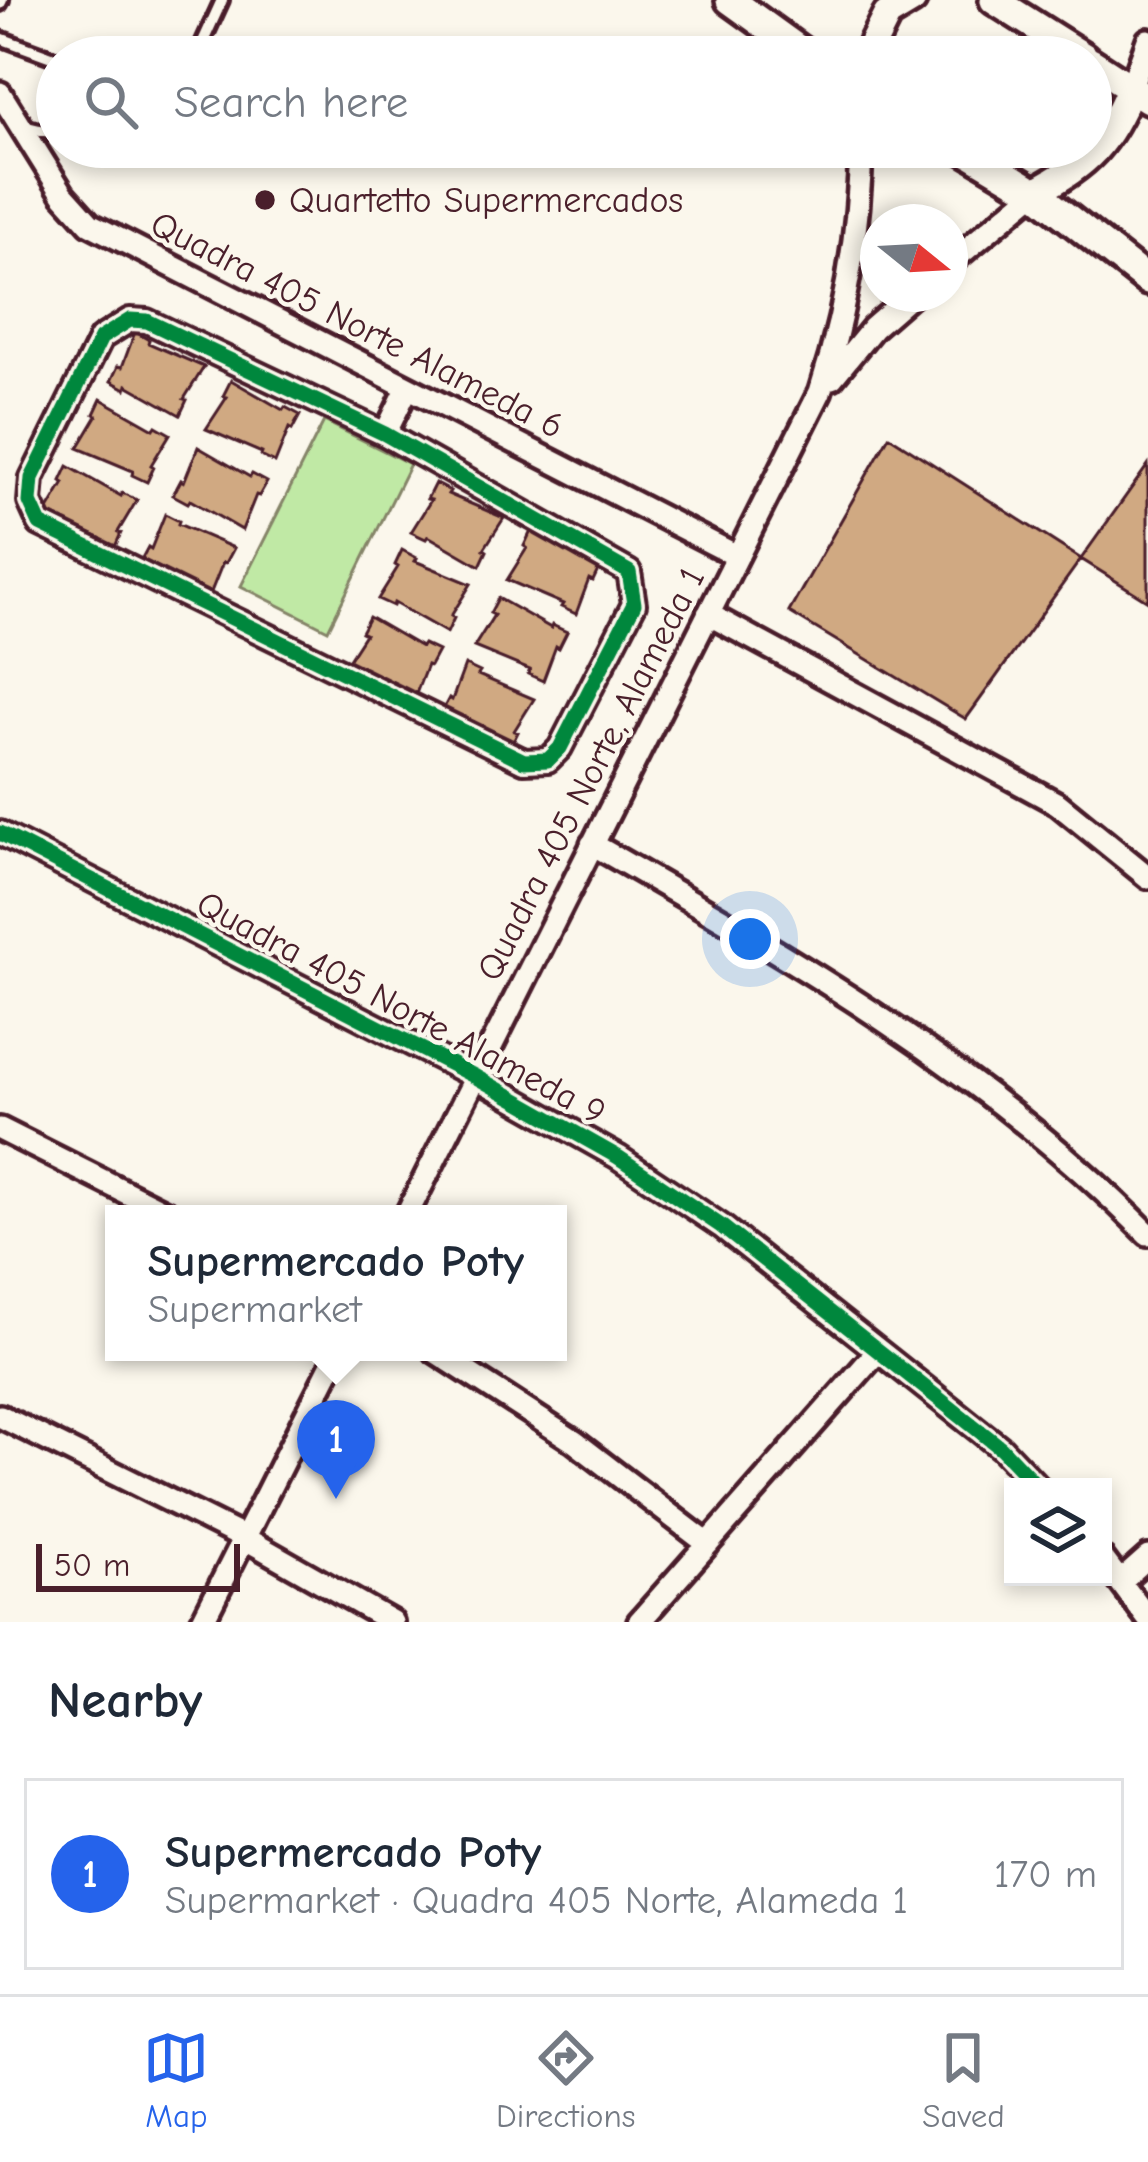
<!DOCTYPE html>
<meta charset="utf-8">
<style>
:root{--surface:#fff;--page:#f2f2f3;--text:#1f2937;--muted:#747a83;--line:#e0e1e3;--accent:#2563eb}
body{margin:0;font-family:"Comic Neue",sans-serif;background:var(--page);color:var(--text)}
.controls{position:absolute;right:36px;bottom:36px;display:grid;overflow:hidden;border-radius:0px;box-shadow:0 6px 18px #0003}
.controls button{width:108px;height:108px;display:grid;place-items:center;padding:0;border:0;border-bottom:3px solid var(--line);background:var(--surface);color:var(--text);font:60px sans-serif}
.compass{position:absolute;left:860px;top:204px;width:108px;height:108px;border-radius:50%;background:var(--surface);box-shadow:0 6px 18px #0003;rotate:108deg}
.scale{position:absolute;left:36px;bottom:30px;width:204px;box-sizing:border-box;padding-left:12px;border:6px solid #4a1f2b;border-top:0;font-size:33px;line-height:42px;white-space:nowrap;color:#4a1f2b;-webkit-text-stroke:9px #fbf7ec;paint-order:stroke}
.you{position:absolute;left:750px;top:939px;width:42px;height:42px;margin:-30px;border:9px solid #fff;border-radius:50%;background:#1a73e8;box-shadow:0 0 0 18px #1a73e833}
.badge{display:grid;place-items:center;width:78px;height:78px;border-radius:50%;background:var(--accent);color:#fff;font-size:39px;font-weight:700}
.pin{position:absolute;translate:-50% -99px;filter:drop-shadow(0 3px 6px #0008)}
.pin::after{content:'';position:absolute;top:63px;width:42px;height:36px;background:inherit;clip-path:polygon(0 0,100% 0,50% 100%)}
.popup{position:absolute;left:105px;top:1205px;width:462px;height:156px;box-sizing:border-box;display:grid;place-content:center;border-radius:0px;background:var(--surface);filter:drop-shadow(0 3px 9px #0005);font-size:39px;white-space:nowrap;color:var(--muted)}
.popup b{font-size:45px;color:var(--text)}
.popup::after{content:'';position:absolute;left:50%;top:100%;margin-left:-24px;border:24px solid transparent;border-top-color:var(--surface)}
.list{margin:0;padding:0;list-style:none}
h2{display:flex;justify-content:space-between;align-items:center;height:156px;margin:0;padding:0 48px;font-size:51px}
h2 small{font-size:39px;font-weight:400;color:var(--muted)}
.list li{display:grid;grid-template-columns:78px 1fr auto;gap:36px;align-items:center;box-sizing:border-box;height:192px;margin:0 24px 24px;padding:0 24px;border:3px solid var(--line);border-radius:0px}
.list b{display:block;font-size:45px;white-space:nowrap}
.list p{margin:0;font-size:39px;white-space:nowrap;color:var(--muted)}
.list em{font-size:39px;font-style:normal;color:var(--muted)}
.icon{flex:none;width:66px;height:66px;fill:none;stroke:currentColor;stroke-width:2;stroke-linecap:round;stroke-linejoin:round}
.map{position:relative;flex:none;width:1148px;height:1622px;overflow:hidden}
.search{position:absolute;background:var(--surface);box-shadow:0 6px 18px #0003;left:36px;right:36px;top:36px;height:132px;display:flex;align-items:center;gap:30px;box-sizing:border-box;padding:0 42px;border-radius:66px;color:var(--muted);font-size:45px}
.sheet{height:372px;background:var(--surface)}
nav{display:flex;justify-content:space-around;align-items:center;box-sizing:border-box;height:168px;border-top:3px solid var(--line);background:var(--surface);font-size:33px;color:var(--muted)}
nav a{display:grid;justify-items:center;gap:6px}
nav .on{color:var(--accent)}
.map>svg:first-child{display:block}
.green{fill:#c0e9a5;stroke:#858468;stroke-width:3}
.building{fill:#d0a982;stroke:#4a1f2b;stroke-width:3}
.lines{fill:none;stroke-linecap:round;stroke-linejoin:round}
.service-casing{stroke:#4a1f2b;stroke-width:20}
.minor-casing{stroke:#4a1f2b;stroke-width:30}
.tertiary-casing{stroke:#4a1f2b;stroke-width:36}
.service{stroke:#fbf7ec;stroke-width:10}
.minor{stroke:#fbf7ec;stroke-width:21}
.tertiary{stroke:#fbf7ec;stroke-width:27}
.cycleway-casing{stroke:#fbf7ec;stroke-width:22}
.cycleway{stroke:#00873e;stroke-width:15}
.poi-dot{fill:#4a1f2b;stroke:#fbf7ec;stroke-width:4.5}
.labels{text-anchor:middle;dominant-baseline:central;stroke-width:9;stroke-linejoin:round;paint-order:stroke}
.poi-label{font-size:36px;fill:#4a1f2b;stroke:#fbf7ec;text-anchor:start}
.street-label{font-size:36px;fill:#4a1f2b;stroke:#fbf7ec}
</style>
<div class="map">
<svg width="1148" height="1622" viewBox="0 0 1148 1622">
<rect width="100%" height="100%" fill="#fbf7ec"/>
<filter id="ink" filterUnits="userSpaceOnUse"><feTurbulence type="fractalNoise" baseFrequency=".00833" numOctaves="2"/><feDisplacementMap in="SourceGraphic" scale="24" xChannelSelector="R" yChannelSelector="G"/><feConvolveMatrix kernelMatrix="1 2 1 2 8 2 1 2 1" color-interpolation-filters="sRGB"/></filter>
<g filter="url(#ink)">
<!-- green -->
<path class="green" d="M324 421 410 464 328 630 241 586Z"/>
<!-- building -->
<path class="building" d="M135 332 149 340 148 343 204 367 184 399 187 400 180 415 127 385 126 389 111 381 118 366 122 367Z
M231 380 283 410 285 407 300 415 292 430 289 428 275 463 261 456 262 453 206 429 227 397 223 396Z
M101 399 154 429 156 426 170 434 151 465 154 467 147 482 132 475 133 471 78 448 97 416 94 414Z
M889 436 1081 559 966 719 789 612Z
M198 447 250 477 252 474 267 482 259 496 256 495 242 530 190 500 188 503 173 495 181 480 184 482Z
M1148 465V601L1081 559Z
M68 466 121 496 122 493 137 500 118 532 121 533 114 549 99 541 100 538 45 515 64 483 61 481Z
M435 483 450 491 448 494 504 518 484 549 487 551 480 566 428 536 426 539 411 532 431 500 427 499Z
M165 514 179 521 178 524 234 548 226 563 223 562 209 597 157 567 155 570 140 562 148 547 151 549Z
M531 531 584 561 585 558 600 566 593 581 589 579 576 614 561 607 563 604 507 580 527 548 524 546Z
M402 550 417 558 415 561 471 584 451 616 454 618 447 633 394 603 393 606 378 599 398 567 395 565Z
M498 598 551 628 552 625 567 632 559 648 556 646 543 681 528 674 530 670 474 647 494 615 490 613Z
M369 617 421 647 423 644 438 651 430 666 427 665 414 699 345 665 365 634 361 632Z
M465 665 480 672 478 675 534 699 514 731 518 732 510 748 441 713 449 698 452 700Z"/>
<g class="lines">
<defs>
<path id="service" d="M0 4 2 0
M0 38 57 59
M196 57 222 0
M23 126 57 134
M115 147 142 151 150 147"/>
<path id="minor" d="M1131 87 1148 40
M0 93 63 194 90 224 737 556
M950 263 1035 192
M130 320 147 321 385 434 629 572 634 604 560 748 548 760 524 761 40 524 30 502 32 478 101 338Z
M832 378 873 328 912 294
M385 434 407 389
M708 614 1058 804 1148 877
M0 833 476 1077 618 1157 721 1226 1001 1448 1038 1487
M592 844C791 958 986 1070 1148 1234
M0 1129 169 1214
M407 1214 820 392C846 312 859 231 861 147
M436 1352 575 1442 708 1544
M0 1416 244 1538 392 1622
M1103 1559 1148 1619
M1121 1581 1148 1557
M202 1622 338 1352
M639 1622 877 1352"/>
<path id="tertiary" d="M730 0 809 57
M994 0 1084 57
M866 57 887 15 912 0
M1091 62 1148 99
M960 147 1035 192 1148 281
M1035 192C1088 164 1108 143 1131 87"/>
</defs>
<!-- service casing -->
<use href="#service" class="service-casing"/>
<!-- minor casing -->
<use href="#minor" class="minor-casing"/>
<!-- tertiary casing -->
<use href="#tertiary" class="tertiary-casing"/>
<!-- service -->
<use href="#service" class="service"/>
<!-- minor -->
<use href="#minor" class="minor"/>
<!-- tertiary -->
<use href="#tertiary" class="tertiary"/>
<defs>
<path id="cycleway" d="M130 320 147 321 385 434 629 572 634 604 560 748 548 760 524 761 40 524 30 502 32 478 101 338Z
M0 833 476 1077 618 1157 721 1226 1001 1448 1038 1487"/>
</defs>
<!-- cycleway casing -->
<use href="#cycleway" class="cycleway-casing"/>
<!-- cycleway -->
<use href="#cycleway" class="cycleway"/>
</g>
</g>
<!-- markers -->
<circle class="poi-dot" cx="265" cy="200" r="12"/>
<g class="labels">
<!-- poi labels -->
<g class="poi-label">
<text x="289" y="200">Quartetto Supermercados</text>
</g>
<!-- street labels -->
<g class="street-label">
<text transform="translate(357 325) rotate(27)">Quadra 405 Norte Alameda 6</text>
<text transform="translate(591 774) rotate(-63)">Quadra 405 Norte, Alameda 1</text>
<text transform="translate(401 1008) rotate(28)">Quadra 405 Norte Alameda 9</text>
</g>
</g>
</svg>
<div class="controls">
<button><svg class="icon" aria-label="layers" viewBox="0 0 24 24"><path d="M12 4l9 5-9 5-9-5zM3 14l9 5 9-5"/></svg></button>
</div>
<svg class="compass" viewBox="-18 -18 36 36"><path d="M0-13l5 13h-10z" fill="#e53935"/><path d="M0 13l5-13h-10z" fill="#747a83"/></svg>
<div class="scale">50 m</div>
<div class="you"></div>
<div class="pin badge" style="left:336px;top:1499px">1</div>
<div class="popup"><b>Supermercado Poty</b>Supermarket</div>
<div class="search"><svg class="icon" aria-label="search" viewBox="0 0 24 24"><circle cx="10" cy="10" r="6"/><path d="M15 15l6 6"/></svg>Search here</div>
</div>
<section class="sheet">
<h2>Nearby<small></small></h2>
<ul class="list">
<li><span class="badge">1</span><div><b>Supermercado Poty</b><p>Supermarket · Quadra 405 Norte, Alameda 1</p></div><em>170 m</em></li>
</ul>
</section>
<nav>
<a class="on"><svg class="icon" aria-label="map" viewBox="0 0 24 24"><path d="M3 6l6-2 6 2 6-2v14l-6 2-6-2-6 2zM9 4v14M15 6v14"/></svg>Map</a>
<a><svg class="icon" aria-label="directions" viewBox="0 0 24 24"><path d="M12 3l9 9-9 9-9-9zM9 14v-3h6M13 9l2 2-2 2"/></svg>Directions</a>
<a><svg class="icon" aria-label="saved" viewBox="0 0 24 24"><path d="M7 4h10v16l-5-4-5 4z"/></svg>Saved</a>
</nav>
